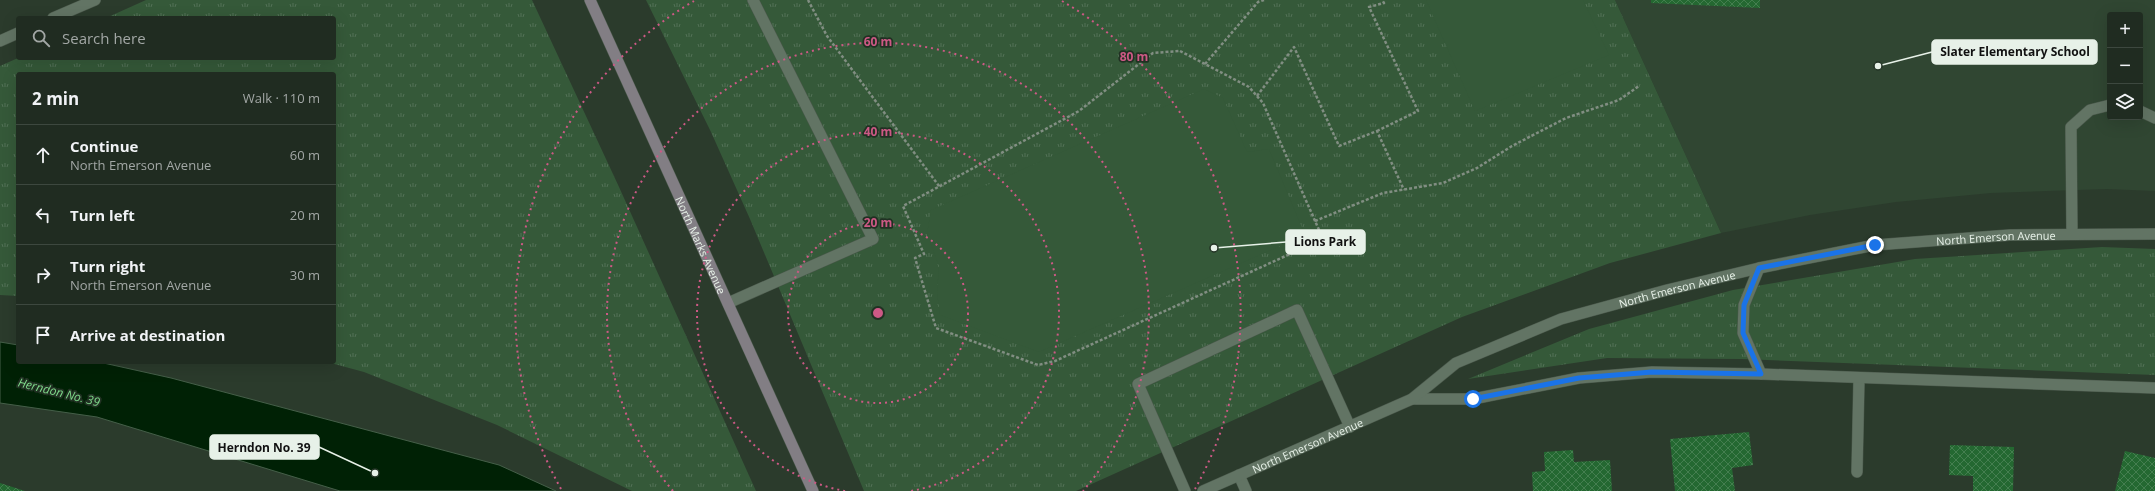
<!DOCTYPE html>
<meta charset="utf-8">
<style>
:root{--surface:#202c21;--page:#2d382e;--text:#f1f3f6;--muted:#a2a7a5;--line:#3d483f}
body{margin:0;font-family:"Open Sans",sans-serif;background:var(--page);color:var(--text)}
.controls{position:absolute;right:12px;top:12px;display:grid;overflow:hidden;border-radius:4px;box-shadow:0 4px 16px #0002}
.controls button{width:36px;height:36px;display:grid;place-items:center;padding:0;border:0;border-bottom:1px solid var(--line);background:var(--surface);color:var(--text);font:20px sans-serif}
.stop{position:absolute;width:12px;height:12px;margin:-9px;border:3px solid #1a73e8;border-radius:50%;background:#fff}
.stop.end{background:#1a73e8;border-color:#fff;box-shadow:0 1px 4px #0008}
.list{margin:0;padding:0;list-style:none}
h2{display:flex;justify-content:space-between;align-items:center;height:52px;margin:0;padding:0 16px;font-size:17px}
h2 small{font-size:13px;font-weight:400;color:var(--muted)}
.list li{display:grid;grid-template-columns:26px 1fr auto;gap:12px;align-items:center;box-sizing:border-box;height:60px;padding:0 16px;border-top:1px solid var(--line)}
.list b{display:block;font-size:15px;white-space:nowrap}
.list p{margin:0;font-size:13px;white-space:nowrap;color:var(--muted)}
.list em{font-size:13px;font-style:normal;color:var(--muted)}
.icon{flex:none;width:22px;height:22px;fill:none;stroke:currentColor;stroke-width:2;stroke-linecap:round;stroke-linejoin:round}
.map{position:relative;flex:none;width:2155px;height:491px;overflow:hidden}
.search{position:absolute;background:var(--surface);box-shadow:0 4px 16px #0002;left:16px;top:16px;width:320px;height:44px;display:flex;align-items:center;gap:10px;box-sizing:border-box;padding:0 14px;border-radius:4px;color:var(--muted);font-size:15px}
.panel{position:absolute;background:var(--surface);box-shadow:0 4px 16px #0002;left:16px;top:72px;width:320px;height:292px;border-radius:4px}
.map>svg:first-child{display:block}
.built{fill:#304632;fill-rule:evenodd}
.grass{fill:url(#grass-tufts)}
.pitch{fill:#355939}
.water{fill:#002105;stroke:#455f49}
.building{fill:url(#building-cross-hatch)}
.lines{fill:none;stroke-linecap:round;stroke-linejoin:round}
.service-casing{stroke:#4a584b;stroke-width:12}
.minor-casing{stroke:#4a584b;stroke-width:12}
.tertiary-casing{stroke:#4a584b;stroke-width:12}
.secondary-casing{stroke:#4a584b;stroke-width:12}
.path{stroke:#818e82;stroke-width:2.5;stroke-dasharray:3 2;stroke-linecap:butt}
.service{stroke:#627464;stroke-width:11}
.minor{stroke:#627464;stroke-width:11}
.tertiary{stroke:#627464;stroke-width:11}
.secondary{stroke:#827e84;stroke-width:11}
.route{stroke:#1a73e8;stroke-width:5}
.ring{fill:none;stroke:#cd5985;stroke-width:2;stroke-dasharray:2 4}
.labels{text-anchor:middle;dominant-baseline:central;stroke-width:3.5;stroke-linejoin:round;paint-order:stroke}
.street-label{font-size:11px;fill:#e7f1e8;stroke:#213123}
.water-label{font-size:12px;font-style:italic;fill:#7ed88a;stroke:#213123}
.centre{fill:#cd5985;stroke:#213123;stroke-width:2}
.ring-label{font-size:12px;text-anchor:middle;font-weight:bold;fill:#cd5985;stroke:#213123;stroke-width:3.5;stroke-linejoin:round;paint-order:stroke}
.leader{fill:none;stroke:#e7f1e8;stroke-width:1.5}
.callout-dot{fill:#e7f1e8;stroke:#213123;stroke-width:1.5}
.callout{fill:#e7f1e8;stroke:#e7f1e8;stroke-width:1.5}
.callout-label{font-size:12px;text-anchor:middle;font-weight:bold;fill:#111}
</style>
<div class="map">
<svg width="2155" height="491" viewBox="0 0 2155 491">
<defs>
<pattern id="grass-tufts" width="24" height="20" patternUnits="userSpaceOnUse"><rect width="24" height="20" fill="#355939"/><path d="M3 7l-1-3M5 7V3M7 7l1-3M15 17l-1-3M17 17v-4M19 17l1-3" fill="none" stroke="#527156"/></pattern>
<pattern id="building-cross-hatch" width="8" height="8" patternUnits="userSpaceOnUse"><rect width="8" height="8" fill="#246831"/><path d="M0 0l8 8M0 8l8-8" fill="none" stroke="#447e4f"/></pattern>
</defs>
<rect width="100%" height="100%" fill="#2b3b2c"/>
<!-- built -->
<path class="built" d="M1615 0H2155V191L2107 189 1991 193 1896 202 1810 215 1721 233ZM2110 15H2140V117H2110Z"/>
<!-- grass -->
<path class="grass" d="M146 0H532L619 187 756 491H632L497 425 364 372 327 362H334V74H18V296L0 295V66L18 58H334V18H106Z
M646 0H1615L1721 233 1610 263 1462 317 1076 491H864L750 219 711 132Z
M2102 247 2155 249V375L1742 359 1607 358 1468 379 1589 329 1733 290 1915 259Z"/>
<!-- pitch -->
<path class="pitch" d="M1426 0H1583L1609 55 1475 111Z
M1204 89 1223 98 1247 152 1269 149 1305 235 1039 352 940 315 937 293 939 266 927 234 931 210Z"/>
<!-- water -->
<path class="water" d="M0 342 18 345V362H99L171 378 499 465 556 491H340L97 417 0 403Z"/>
<!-- building -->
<path class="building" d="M1651 0H1760V8L1651 3Z
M1749 432 1753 465 1732 468 1735 491H1675L1670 439Z
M1950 445 2014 447 2013 491H1973V476L1949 475Z
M1573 450 1574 462 1610 460 1612 491H1533L1532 472 1545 471 1544 452Z
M2125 451 2155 458V491H2115Z
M0 483 25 491H0Z"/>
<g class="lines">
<defs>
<path id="service" d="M2140 111 2155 118
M2072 234 2071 127 2090 110 2110 105
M728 303 873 239 753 0
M1185 491 1138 384 1297 310 1350 427"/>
<path id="minor" d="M53 18 95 0
M0 41 18 33
M1857 472 1859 379
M1239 475 1246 491"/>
<g id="tertiary">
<path d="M1759 268 1744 305 1743 333 1761 374"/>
<path d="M1412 399H1473L1579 378 1652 372 1761 374 2155 388"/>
<path id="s1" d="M1203 491 1412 399 1456 363 1561 319 1667 290 1759 268 1875 245 2010 235 2155 234"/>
</g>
<g id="secondary">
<path id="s2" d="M590 0 813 491"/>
</g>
</defs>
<!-- service casing -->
<use href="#service" class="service-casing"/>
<!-- minor casing -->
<use href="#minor" class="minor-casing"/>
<!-- tertiary casing -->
<use href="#tertiary" class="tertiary-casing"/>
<!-- secondary casing -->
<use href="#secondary" class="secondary-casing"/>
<!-- path -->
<path class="path" d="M808 0 827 36 939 186
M1180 51 1249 87 1263 103 1323 239 1055 361 1038 365 936 328 915 258 924 254 903 206 1079 111 1153 53Z
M1205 64 1258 2 1264 0
M1257 96 1294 47 1339 146 1377 131 1404 190
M1377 131 1418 111 1369 7 1384 3 1382 0
M1315 221 1383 193 1443 183 1477 168 1512 146 1566 118 1619 100 1639 86"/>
<!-- service -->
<use href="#service" class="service"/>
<!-- minor -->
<use href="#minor" class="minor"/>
<!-- tertiary -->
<use href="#tertiary" class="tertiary"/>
<!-- secondary -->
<use href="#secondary" class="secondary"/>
</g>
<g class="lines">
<!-- route -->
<path class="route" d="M1473 399 1579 378 1652 372 1761 374 1743 333 1744 305 1759 268 1875 245"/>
</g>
<!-- distance rings -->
<g class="ring">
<circle cx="878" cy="313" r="90"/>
<path d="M845 491A181 181 0 1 1 911 491"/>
<path d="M673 491A271 271 0 1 1 1083 491"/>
<path d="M561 489A362 362 0 0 1 694 1M1062 1A362 362 0 0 1 1195 489"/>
</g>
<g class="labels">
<!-- street labels -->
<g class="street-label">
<text stroke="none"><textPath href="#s1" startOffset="843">North Emerson Avenue</textPath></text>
<text stroke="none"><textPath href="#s2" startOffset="269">North Marks Avenue</textPath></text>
<text stroke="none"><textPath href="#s1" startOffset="519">North Emerson Avenue</textPath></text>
<text stroke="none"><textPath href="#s1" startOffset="114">North Emerson Avenue</textPath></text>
</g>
<!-- water labels -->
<g class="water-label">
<text transform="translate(59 392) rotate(14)">Herndon No. 39</text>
</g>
</g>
<circle cx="878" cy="313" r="6" class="centre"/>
<g class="ring-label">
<text x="878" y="46">60 m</text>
<text x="1134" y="61">80 m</text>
<text x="878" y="136">40 m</text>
<text x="878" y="227">20 m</text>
</g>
<!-- callouts -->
<path class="leader" d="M1878 66L1932 52M1214 248L1286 242M375 473L319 447"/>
<g class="callout-dot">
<circle cx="1878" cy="66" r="4"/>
<circle cx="1214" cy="248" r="4"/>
<circle cx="375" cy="473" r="4"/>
</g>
<g class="callout">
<rect x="1932" y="40" width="165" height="24" rx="4"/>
<rect x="1286" y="230" width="79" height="24" rx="4"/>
<rect x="210" y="435" width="109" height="24" rx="4"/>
</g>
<g class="callout-label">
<text x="2015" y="56">Slater Elementary School</text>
<text x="1325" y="246">Lions Park</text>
<text x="264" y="452">Herndon No. 39</text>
</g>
</svg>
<div class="controls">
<button>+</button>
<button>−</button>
<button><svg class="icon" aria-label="layers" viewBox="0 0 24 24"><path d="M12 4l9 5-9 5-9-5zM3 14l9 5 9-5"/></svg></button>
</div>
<div class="stop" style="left:1473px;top:399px"></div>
<div class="stop end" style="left:1875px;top:245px"></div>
<div class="search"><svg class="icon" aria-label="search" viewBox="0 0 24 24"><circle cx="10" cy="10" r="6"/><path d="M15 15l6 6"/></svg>Search here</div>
<section class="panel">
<h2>2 min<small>Walk · 110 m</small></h2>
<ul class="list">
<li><svg class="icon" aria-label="ahead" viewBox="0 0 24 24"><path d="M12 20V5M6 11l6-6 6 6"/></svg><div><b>Continue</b><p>North Emerson Avenue</p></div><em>60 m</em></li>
<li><svg class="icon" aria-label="left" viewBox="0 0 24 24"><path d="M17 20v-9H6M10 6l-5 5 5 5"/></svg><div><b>Turn left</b></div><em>20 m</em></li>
<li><svg class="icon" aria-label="right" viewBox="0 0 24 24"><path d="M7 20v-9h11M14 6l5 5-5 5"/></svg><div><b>Turn right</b><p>North Emerson Avenue</p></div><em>30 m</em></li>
<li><svg class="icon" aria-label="arrive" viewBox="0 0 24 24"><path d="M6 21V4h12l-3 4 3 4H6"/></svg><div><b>Arrive at destination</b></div></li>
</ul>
</section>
</div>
